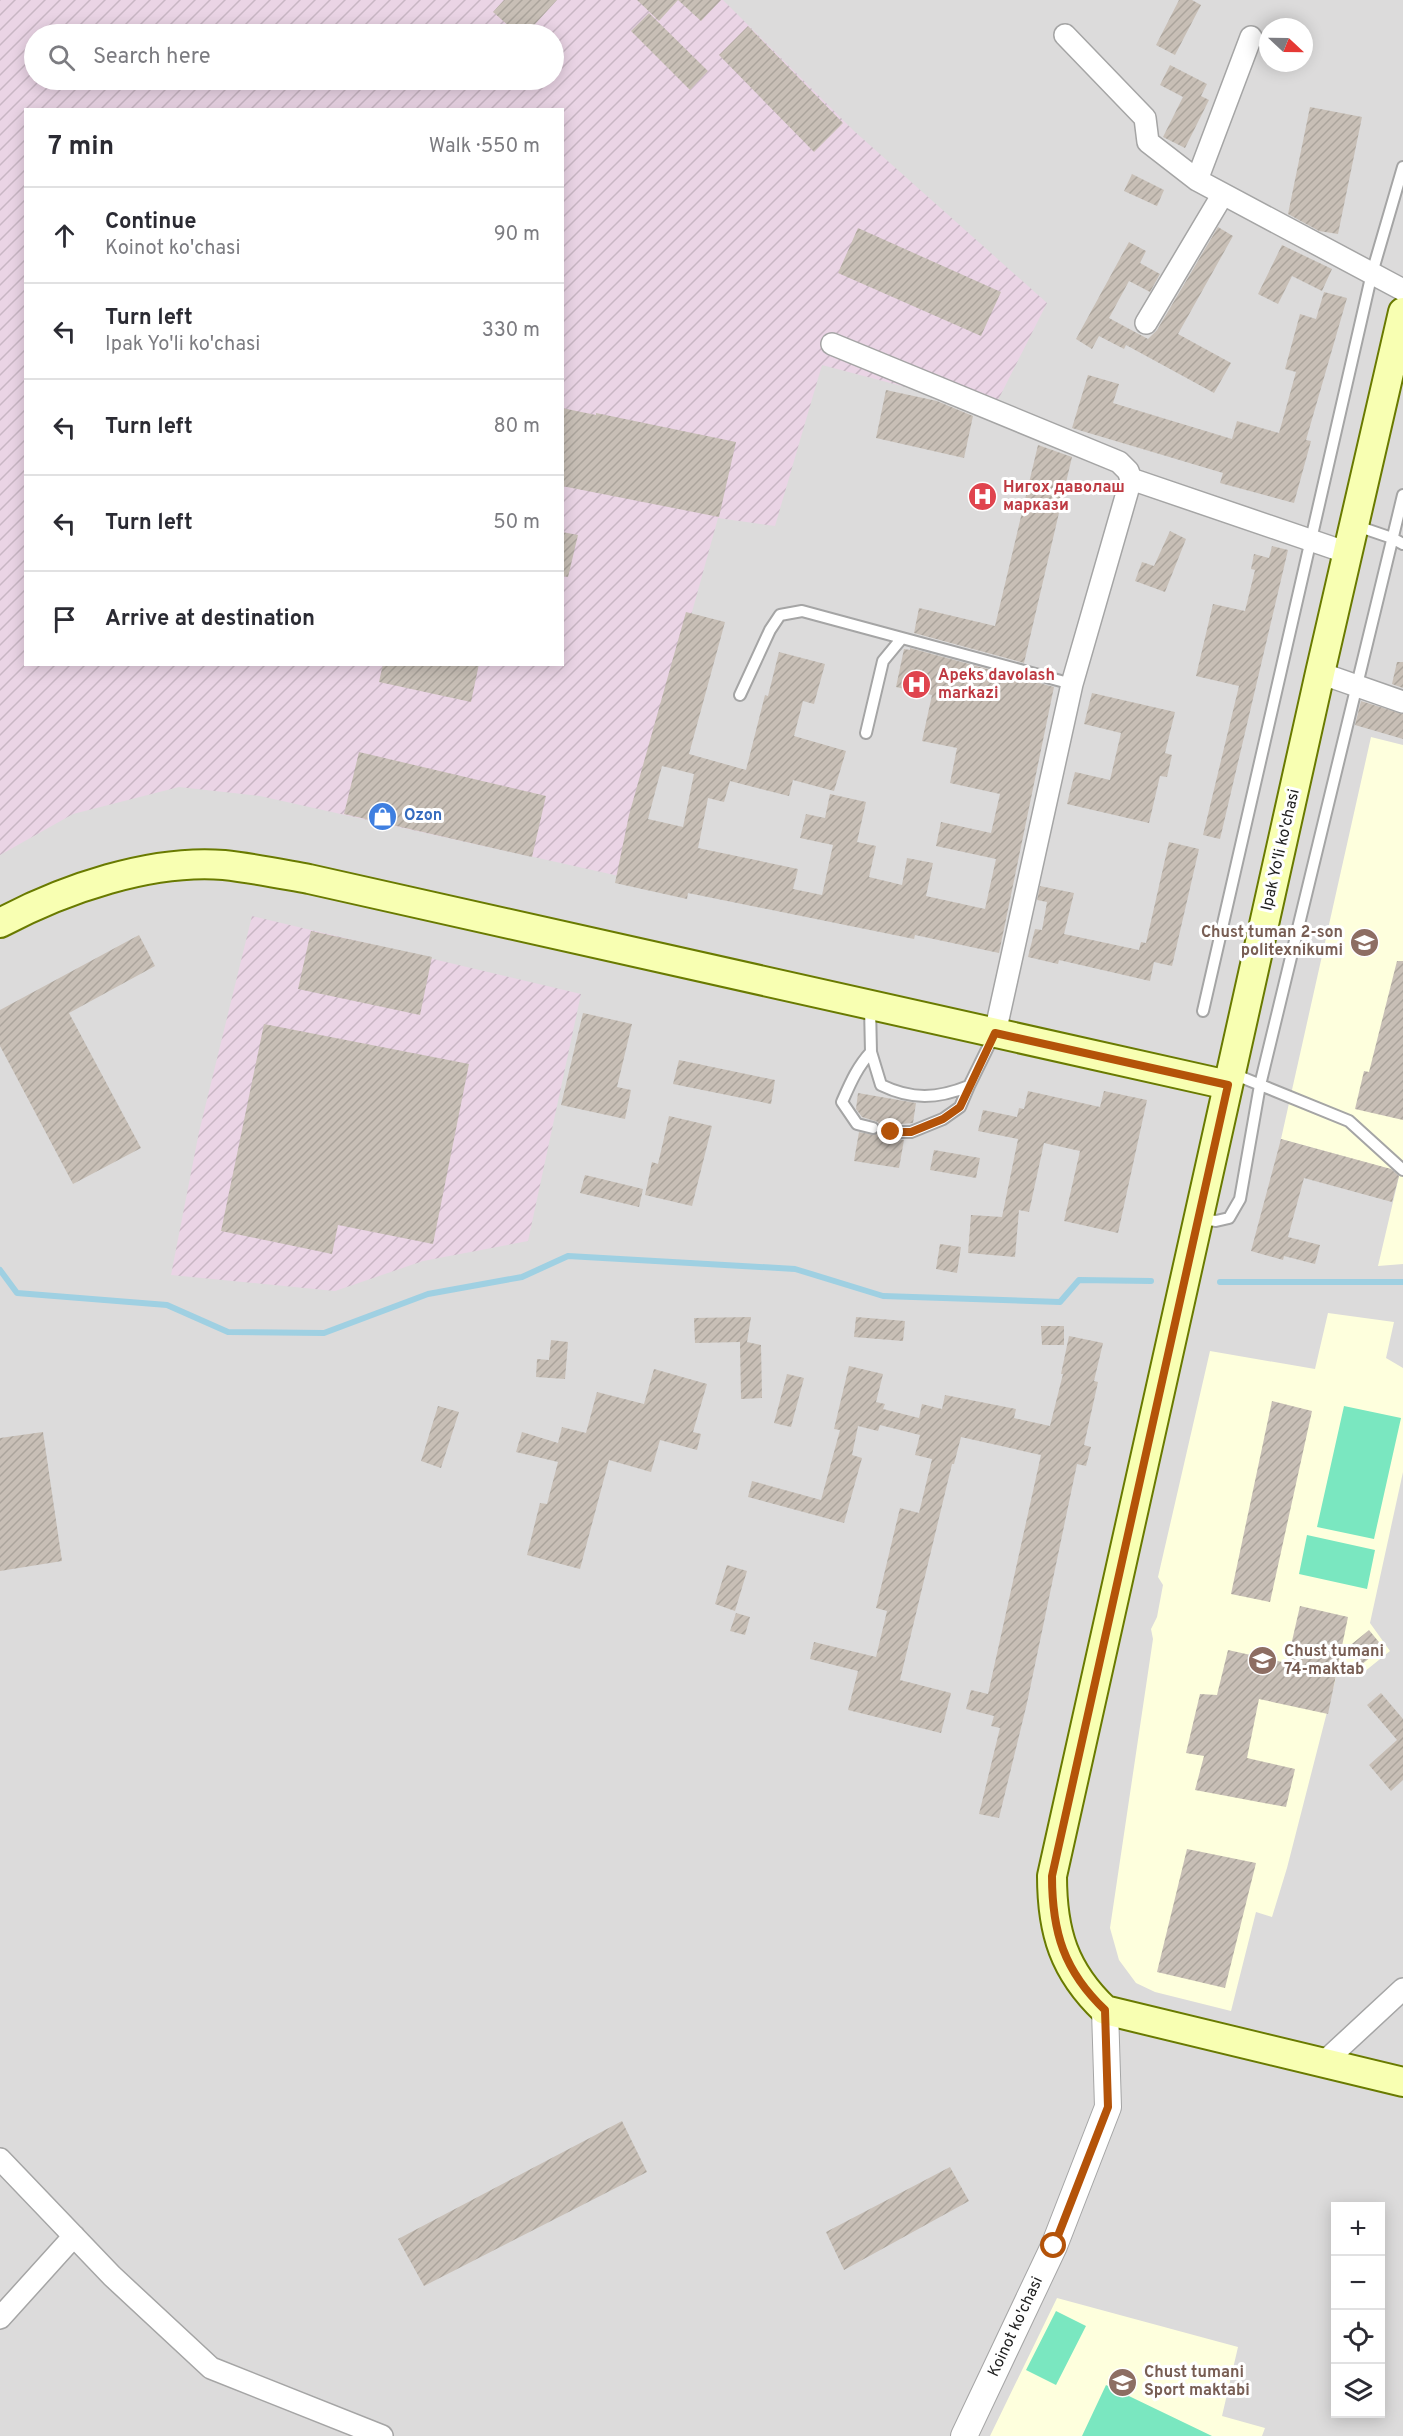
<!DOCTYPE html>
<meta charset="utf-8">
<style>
:root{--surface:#fff;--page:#f2f2f3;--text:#2b2b33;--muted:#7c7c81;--line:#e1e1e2}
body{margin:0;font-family:Overpass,sans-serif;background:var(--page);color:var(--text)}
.controls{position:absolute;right:18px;bottom:18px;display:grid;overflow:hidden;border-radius:0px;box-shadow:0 3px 15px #0003}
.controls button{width:54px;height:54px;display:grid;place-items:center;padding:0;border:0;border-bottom:2px solid var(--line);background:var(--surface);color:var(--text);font:30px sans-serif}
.compass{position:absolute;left:1259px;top:18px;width:54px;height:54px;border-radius:50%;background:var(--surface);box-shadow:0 3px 15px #0003;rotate:112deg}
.stop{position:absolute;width:18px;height:18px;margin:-14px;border:4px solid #b45309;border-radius:50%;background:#fff}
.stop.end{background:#b45309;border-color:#fff;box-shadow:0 2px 6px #0008}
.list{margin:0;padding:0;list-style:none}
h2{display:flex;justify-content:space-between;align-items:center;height:78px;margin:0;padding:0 24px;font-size:26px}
h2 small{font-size:20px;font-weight:400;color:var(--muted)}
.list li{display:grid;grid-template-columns:39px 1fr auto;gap:18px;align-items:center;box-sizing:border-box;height:96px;padding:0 24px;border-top:2px solid var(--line)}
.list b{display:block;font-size:22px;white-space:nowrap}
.list p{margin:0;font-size:20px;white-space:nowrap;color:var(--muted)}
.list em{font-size:20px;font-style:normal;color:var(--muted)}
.icon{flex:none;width:33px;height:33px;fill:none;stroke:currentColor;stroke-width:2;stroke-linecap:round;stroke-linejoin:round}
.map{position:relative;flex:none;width:1403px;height:2436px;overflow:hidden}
.search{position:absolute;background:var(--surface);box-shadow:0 3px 15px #0003;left:24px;top:24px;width:540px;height:66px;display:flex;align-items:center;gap:15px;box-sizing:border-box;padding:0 21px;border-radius:33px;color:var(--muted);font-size:22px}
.panel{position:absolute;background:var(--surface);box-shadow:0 3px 15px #0003;left:24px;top:108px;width:540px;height:558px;border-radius:0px}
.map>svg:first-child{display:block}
.residential{fill:#dcdbdb;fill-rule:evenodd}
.industrial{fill:url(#industrial-furrows);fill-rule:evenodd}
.education{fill:#feffdd}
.pitch{fill:#7ae7c0}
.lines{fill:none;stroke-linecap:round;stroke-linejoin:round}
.stream{stroke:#9fd0e2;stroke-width:6}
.building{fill:url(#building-hatch);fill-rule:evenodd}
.service-casing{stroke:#a5a5a5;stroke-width:14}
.minor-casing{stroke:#a5a5a5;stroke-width:24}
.tertiary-casing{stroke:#a5a5a5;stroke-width:28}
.secondary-casing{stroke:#697a00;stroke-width:32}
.service{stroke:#fff;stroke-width:10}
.minor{stroke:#fff;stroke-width:21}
.tertiary{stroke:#fff;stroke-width:26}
.secondary{stroke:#f8ffb2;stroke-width:28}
.route{stroke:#b45309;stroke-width:8}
.labels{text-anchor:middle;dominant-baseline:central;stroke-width:6;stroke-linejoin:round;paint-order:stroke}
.health-label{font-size:16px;font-weight:bold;fill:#be3a42;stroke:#fff;text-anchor:start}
.shop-label{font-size:16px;font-weight:bold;fill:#366cbe;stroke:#fff;text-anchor:start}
.street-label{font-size:16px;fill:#1e1e1e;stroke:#fff}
.education-label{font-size:16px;font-weight:bold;fill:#785e54;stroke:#fff;text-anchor:start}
</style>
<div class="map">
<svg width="1403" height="2436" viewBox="0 0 1403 2436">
<defs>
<pattern id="industrial-furrows" width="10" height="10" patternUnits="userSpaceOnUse" patternTransform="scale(1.5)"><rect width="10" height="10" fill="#ead4e5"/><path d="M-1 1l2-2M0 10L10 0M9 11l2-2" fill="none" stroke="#c8b6c4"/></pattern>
<pattern id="building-hatch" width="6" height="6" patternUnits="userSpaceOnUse" patternTransform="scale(1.5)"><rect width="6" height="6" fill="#c8bfb6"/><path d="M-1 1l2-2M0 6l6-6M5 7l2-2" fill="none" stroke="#aba49c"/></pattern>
</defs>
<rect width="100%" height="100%" fill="#f0ece3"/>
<!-- residential -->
<path class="residential" d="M0 0H1403V2436H0ZM1268 27H1304V63H1268ZM34 34H554V80H34ZM26 110H562V664H26ZM1336 2206H1380V2414H1336Z"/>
<!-- industrial -->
<path class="industrial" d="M0 0H723L854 131 1047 303 993 410 822 365 775 526 718 518 619 876 260 796 179 787 73 814 0 855ZM34 34H554V80H34ZM26 110H562V664H26Z
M252 916 581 994 528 1241 423 1261 335 1291 171 1275 199 1132Z"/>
<!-- education -->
<path class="education" d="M1371 737 1403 745V1264L1378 1266 1400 1172 1281 1139Z
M1328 1313 1394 1322 1386 1358 1403 1368V1472L1370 1623 1390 1651 1364 1672 1337 1673 1287 1868 1272 1917 1256 1912 1231 2011 1155 1992 1136 1983 1119 1960 1110 1928 1153 1639 1151 1629 1157 1617 1163 1585 1158 1577 1210 1351 1315 1369Z
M1057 2298 1238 2347 1222 2416 1265 2428 1262 2436H990Z"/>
<!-- pitch -->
<path class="pitch" d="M1344 1406 1401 1418 1374 1539 1317 1527Z
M1307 1535 1375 1550 1367 1589 1299 1574Z
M1056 2311 1086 2326 1056 2385 1026 2370Z
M1106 2385 1212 2436H1082Z"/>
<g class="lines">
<!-- stream -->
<path class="stream" d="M0 1270 17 1293 167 1305 228 1332 324 1333 428 1294 522 1277 568 1256 795 1269 883 1296 1060 1302 1079 1280 1151 1281
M1220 1282H1403"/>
</g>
<!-- building -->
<path class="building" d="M504 0H557L526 34H518L493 12Z
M637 0H678L659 21Z
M678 0H721L701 21Z
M1179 0H1192L1201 5 1175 55 1156 45Z
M649 13 708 71 690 90 631 31Z
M748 26 843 123 814 152 719 55Z
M1170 65 1207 84 1201 96 1209 100 1185 148 1163 137 1183 97 1160 85Z
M1310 107 1362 117 1338 234 1319 231 1288 214Z
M1132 174 1164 190 1157 206 1124 191Z
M1218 227 1233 236 1178 334 1231 363 1214 393 1126 345 1124 349 1099 336 1092 349 1076 339 1129 242 1146 251 1140 263 1160 274 1150 292 1129 281 1109 318 1148 339 1157 330Z
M858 228 1001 292 981 336 838 273Z
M1282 245 1332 269 1322 291 1292 276 1278 304 1258 294Z
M1324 292 1347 298 1306 440 1311 441 1294 503 1220 483 1223 473 1072 428 1088 375 1119 384 1113 403 1232 439 1237 421 1279 433 1296 372 1285 369 1300 314 1316 319Z
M886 390 937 401 973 416 964 458 876 438Z
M562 408 596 415V413L736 442 719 517 562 486Z
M1038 445 1072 457 1024 663 914 633 919 608 995 626Z
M1170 531 1186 539 1165 592 1135 581 1142 562 1154 566Z
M562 532 578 535 568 577 562 576Z
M1272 546 1288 550 1220 839 1203 835 1239 686 1196 676 1213 604 1245 611 1255 570 1251 569 1254 554 1269 558Z
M686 612 725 622 689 754 746 770 765 695 768 696 779 652 825 664 814 704 803 701 794 736 846 751 834 791 793 780 789 796 730 781 724 802 708 798 698 848 798 869 793 889 822 895 833 845 800 838 806 814 825 818 830 794 866 802 857 842 876 846 869 877 902 885 907 858 933 863 926 896 985 909 996 859 936 846 941 822 991 833 1000 794 950 783 957 748 922 741 932 695 896 687 904 649 910 650V648L1054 687 999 953 915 935 914 939 688 893 687 899 615 883 629 815ZM662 766 694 774 683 827 648 819Z
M1397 662H1403V688L1392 684Z
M383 664H479L471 702 379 682Z
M1092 693 1175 712 1165 753 1172 755 1167 777 1160 776 1149 823 1067 804 1075 772 1110 780 1121 733 1084 724Z
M1361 701 1403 714V739L1355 725Z
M359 752 546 796 532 857 344 814Z
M1169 842 1199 849 1172 966 1154 962 1150 981 1059 960 1058 964 1028 957 1035 929 1042 930 1047 902 1037 900 1040 886 1074 893 1064 934 1139 950 1141 942 1146 943Z
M311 931 432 957 420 1015 298 989Z
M139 935 155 966 69 1013 141 1148 73 1184 0 1046V1010Z
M1397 961H1403V1120L1355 1109 1364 1071 1369 1072Z
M583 1013 632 1024 617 1087 631 1090 625 1119 561 1105Z
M264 1024 469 1064 433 1244 338 1225 332 1254 221 1231Z
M679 1060 775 1080 771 1104 673 1084Z
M1028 1091 1100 1107 1104 1091 1147 1100 1118 1233 1064 1221 1080 1151 1044 1143 1029 1212 1019 1210 1015 1257 968 1253 971 1215 1002 1217 1018 1139 978 1131 983 1110 1017 1117 1019 1108 1024 1109Z
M858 1093 916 1103 913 1123 889 1125 885 1131 889 1139 904 1140 899 1168 854 1161 859 1132 874 1135 880 1129 878 1122 862 1117 856 1109Z
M669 1116 712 1126 692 1206 645 1195 652 1162 658 1164Z
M1281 1139 1391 1169 1399 1176 1392 1202 1304 1178 1288 1237 1320 1245 1315 1264 1284 1256 1283 1260 1251 1251Z
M934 1150 980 1158 976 1178 930 1170Z
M585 1175 643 1189 639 1207 580 1193Z
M940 1244 961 1247 957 1273 936 1269Z
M751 1317 747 1342 761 1345 762 1398 741 1399 740 1342 695 1343 694 1318Z
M856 1317 905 1321 903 1341 854 1337Z
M1041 1326H1064V1345H1042Z
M1069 1336 1103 1343 1094 1381 1098 1382 1084 1445 1091 1447 1086 1466 1077 1464 1027 1703 999 1818 979 1814 1000 1728 991 1726 994 1716 966 1709 971 1690 988 1694 1041 1455 961 1437 954 1464H952L900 1680 951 1693 941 1733 848 1710 858 1671 810 1659 814 1642 876 1657 887 1611 876 1608 900 1508 919 1513 932 1459 915 1455 920 1435 880 1425 878 1431 858 1426 852 1455 862 1458 844 1523 748 1497 752 1481 821 1500 840 1430 834 1429 849 1366 883 1374 876 1402 885 1404 883 1409 919 1418 922 1404 942 1409 945 1395 1016 1409 1014 1418 1050 1426 1063 1374H1061Z
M551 1340 568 1342 565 1379 536 1377 537 1359 549 1360Z
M654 1369 707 1384 693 1432 701 1434 697 1450 660 1440 651 1472 609 1460 580 1569 527 1555 540 1503 547 1504 558 1462 516 1452 522 1432 558 1443 562 1427 586 1433 597 1392 644 1404Z
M787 1374 804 1378 791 1427 774 1423Z
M1272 1401 1312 1411 1270 1602 1231 1594Z
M438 1406 459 1412 441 1468 421 1461Z
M43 1432 62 1561 0 1571V1438Z
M727 1565 747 1571 735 1611 715 1604Z
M1300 1606 1348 1617 1328 1714 1259 1699 1247 1758 1295 1769 1286 1807 1195 1790 1204 1756 1186 1753 1200 1694 1217 1695 1228 1650 1287 1663Z
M736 1613 750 1617 745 1635 730 1631Z
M1369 1630 1383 1647 1361 1665 1347 1648Z
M1381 1693 1403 1719V1780L1391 1791 1369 1765 1397 1740 1367 1705Z
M1187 1849 1256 1863 1225 1988 1157 1972Z
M622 2121 647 2172 424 2286 398 2239Z
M950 2167 969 2201 844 2270 826 2232Z"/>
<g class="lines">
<defs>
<path id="service" d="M1354 525 1392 538 1403 544
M740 695 770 630 780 615 802 611 902 638
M866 733 883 661 902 638 1072 684
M870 1007 871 1052 881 1085C912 1100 937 1099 969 1086L995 1033
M1203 1011 1372 273 1403 167
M871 1052C857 1067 850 1084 842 1102L857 1124 873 1128
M1231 1073 1349 1121 1403 1170
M892 1132H911L943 1119 960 1107 969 1086
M1201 1219 1216 1221 1229 1218 1240 1199 1260 1085 1403 495"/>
<path id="minor" d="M1065 35 1145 118 1148 142 1197 180 1403 290
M1197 180 1251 37
M1146 323 1223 194
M832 344 1119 462 1128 471 1131 479
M1320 673 1403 702
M995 1033 1072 684 1131 479 1348 553
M1322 2064 1403 1989
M0 2159 112 2276 211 2368 382 2436
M0 2318 74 2236"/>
<path id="tertiary" d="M964 2436 1054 2246 1108 2107 1105 2010"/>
<path id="secondary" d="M1403 312 1320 673 1052 1876C1052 1932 1064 1971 1105 2010L1403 2082
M0 923C64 889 151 859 224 865 252 868 281 874 309 879L1228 1085"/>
</defs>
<!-- service casing -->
<use href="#service" class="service-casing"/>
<!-- minor casing -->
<use href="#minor" class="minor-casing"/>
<!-- tertiary casing -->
<use href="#tertiary" class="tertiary-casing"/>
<!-- secondary casing -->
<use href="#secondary" class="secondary-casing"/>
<!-- service -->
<use href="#service" class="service"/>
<!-- minor -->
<use href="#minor" class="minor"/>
<!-- tertiary -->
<use href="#tertiary" class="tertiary"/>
<!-- secondary -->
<use href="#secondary" class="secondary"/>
</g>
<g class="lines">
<!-- route -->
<path class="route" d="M891 1132H911L943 1119 960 1107 995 1033 1228 1085 1052 1876C1052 1932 1064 1971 1105 2010L1108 2107 1054 2246"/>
</g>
<!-- icons -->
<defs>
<symbol id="hospital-disc" viewBox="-11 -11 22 22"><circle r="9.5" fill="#e0444e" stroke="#fff"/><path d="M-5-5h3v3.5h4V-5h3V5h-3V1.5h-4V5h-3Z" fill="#fff"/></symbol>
<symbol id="shop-disc" viewBox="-11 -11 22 22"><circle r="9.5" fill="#3f7fe0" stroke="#fff"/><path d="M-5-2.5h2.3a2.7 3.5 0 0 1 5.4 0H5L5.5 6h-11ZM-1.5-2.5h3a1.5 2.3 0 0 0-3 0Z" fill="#fff"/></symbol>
<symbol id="university-disc" viewBox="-11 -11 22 22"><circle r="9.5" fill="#8d6e63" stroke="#fff"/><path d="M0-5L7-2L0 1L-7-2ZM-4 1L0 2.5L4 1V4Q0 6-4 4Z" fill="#fff"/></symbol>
<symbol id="school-disc" viewBox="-11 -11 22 22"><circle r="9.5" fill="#8d6e63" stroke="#fff"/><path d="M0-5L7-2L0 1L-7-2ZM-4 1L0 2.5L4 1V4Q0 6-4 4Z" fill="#fff"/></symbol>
</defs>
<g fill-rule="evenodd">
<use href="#hospital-disc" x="966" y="480" width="33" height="33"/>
<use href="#hospital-disc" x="900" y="668" width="33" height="33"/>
<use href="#shop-disc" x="366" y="800" width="33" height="33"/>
<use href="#university-disc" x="1348" y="926" width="33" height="33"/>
<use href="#school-disc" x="1246" y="1644" width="33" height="33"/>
<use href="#school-disc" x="1106" y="2366" width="33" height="33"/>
</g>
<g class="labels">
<!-- health labels -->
<g class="health-label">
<text x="1003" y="488">Нигох даволаш<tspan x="1003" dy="18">маркази</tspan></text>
<text x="938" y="676">Apeks davolash<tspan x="938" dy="18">markazi</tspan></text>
</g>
<!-- shop labels -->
<g class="shop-label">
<text x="404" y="816">Ozon</text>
</g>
<!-- street labels -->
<g class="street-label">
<text transform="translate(1281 850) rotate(-77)">Ipak Yo'li ko'chasi</text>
<text transform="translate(1016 2327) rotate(-65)">Koinot ko'chasi</text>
</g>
<!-- education labels -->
<g class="education-label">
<text x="1343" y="933" text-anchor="end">Chust tuman 2-son<tspan x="1343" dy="18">politexnikumi</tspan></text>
<text x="1284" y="1652">Chust tumani<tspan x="1284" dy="18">74-maktab</tspan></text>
<text x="1144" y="2373">Chust tumani<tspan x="1144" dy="18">Sport maktabi</tspan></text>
</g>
</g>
</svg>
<div class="controls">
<button>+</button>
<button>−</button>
<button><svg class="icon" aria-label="locate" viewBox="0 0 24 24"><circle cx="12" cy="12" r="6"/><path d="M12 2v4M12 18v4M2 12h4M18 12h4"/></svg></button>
<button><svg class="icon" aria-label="layers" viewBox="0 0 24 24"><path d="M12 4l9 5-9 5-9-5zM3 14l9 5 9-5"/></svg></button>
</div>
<svg class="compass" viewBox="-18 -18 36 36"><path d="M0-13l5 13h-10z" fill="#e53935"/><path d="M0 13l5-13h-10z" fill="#7c7c81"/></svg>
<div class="stop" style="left:1054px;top:2246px"></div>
<div class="stop end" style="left:891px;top:1132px"></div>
<div class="search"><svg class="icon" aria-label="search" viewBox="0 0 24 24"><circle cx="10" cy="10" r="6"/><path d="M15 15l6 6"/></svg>Search here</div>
<section class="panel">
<h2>7 min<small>Walk · 550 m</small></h2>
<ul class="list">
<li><svg class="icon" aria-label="ahead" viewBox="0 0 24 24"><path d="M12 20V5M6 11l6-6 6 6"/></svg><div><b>Continue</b><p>Koinot ko'chasi</p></div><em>90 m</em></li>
<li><svg class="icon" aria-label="left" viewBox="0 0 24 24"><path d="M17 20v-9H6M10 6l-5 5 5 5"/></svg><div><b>Turn left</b><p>Ipak Yo'li ko'chasi</p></div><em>330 m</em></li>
<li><svg class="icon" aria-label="left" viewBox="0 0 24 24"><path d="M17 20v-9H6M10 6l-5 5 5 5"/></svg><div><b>Turn left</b></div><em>80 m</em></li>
<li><svg class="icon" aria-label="left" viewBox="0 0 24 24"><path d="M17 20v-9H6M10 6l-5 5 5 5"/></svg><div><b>Turn left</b></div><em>50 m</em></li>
<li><svg class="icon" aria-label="arrive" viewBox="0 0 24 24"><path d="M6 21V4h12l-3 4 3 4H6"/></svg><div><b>Arrive at destination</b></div></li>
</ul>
</section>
</div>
